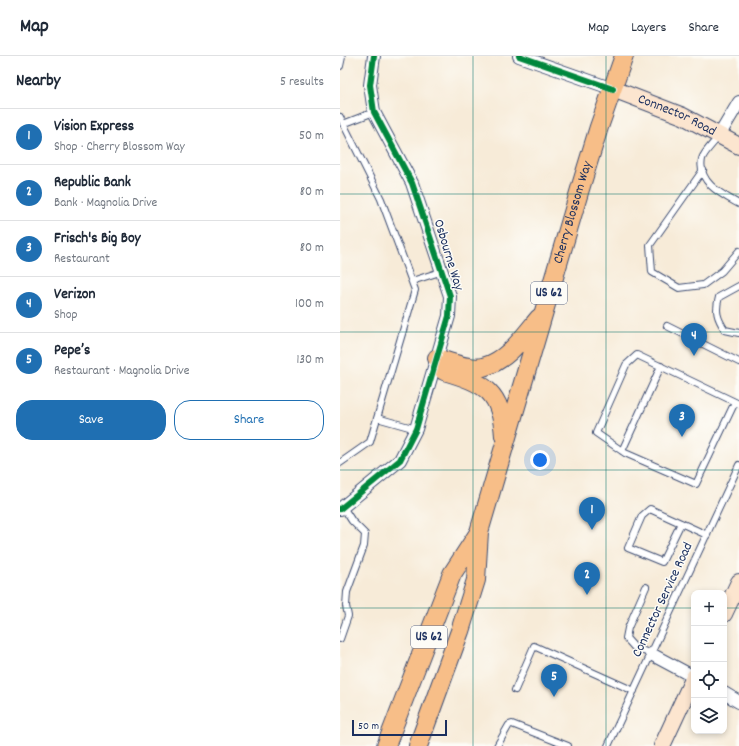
<!DOCTYPE html>
<meta charset="utf-8">
<style>
:root{--surface:#fff;--page:#f6f6f7;--text:#1f2937;--muted:#747a83;--line:#e0e1e3;--accent:#1f6fb2}
body{margin:0;font-family:Dekko,sans-serif;background:var(--page);color:var(--text)}
.controls{position:absolute;right:12px;bottom:12px;display:grid;overflow:hidden;border-radius:8px;box-shadow:0 2px 6px #0003}
.controls button{width:36px;height:36px;display:grid;place-items:center;padding:0;border:0;border-bottom:1px solid var(--line);background:var(--surface);color:var(--text);font:20px sans-serif}
.scale{position:absolute;left:12px;bottom:10px;width:95px;box-sizing:border-box;padding-left:4px;border:2px solid #1b2f5e;border-top:0;font-size:11px;line-height:14px;white-space:nowrap;color:#1b2f5e;-webkit-text-stroke:3px #fdfcf7;paint-order:stroke}
.you{position:absolute;left:200px;top:404px;width:14px;height:14px;margin:-10px;border:3px solid #fff;border-radius:50%;background:#1a73e8;box-shadow:0 0 0 6px #1a73e833}
.badge{display:grid;place-items:center;width:26px;height:26px;border-radius:50%;background:var(--accent);color:#fff;font-size:13px;font-weight:700}
.pin{position:absolute;translate:-50% -33px;filter:drop-shadow(0 1px 2px #0008)}
.pin::after{content:'';position:absolute;top:21px;width:14px;height:12px;background:inherit;clip-path:polygon(0 0,100% 0,50% 100%)}
.list{margin:0;padding:0;list-style:none}
h2{display:flex;justify-content:space-between;align-items:center;height:52px;margin:0;padding:0 16px;font-size:17px}
h2 small{font-size:13px;font-weight:400;color:var(--muted)}
.list li{display:grid;grid-template-columns:26px 1fr auto;gap:12px;align-items:center;box-sizing:border-box;height:56px;padding:0 16px;border-top:1px solid var(--line)}
.list b{display:block;font-size:15px;white-space:nowrap}
.list p{margin:0;font-size:13px;white-space:nowrap;color:var(--muted)}
.list em{font-size:13px;font-style:normal;color:var(--muted)}
.actions{display:flex;gap:8px;padding:12px 16px}
.actions a{flex:1;padding:9px 0;border:1px solid var(--accent);border-radius:16px;text-align:center;font-size:14px;color:var(--accent)}
.actions .main{background:var(--accent);color:#fff}
.icon{flex:none;width:22px;height:22px;fill:none;stroke:currentColor;stroke-width:2;stroke-linecap:round;stroke-linejoin:round}
.map{position:relative;flex:none;width:399px;height:690px;overflow:hidden}
header{display:flex;align-items:center;gap:24px;box-sizing:border-box;height:56px;padding:0 20px;background:var(--surface);border-bottom:1px solid var(--line)}
header strong{font-size:19px}
nav{display:flex;gap:22px;margin-inline-start:auto;font-size:14px}
main{display:flex}
aside{flex:1;background:var(--surface)}
.map>svg:first-child{display:block}
.lines{fill:none;stroke-linecap:round;stroke-linejoin:round}
.lane-casing{stroke:#3c4b70;stroke-width:8}
.street-casing{stroke:#3c4b70;stroke-width:14}
.secondary-casing{stroke:#3c4b70;stroke-width:18}
.primary-casing{stroke:#3c4b70;stroke-width:20}
.lane{stroke:#fff;stroke-width:6}
.street{stroke:#fff;stroke-width:12}
.secondary{stroke:#fce5cf;stroke-width:16}
.primary{stroke:#f7be88;stroke-width:18}
.cycleway-casing{stroke:#fdfcf7;stroke-width:8}
.cycleway{stroke:#00873e;stroke-width:6}
.grid{fill:none;stroke:#0f766e;stroke-width:1;stroke-opacity:0.55}
.labels{text-anchor:middle;dominant-baseline:central;stroke-width:3;stroke-linejoin:round;paint-order:stroke}
.shield{fill:#fdfcf7;stroke:#5f6c8c;stroke-width:1}
.shield-label{font-size:13px;font-weight:bold;fill:#1b2f5e}
.street-label{font-size:14px;fill:#1b2f5e;stroke:#fdfcf7}
</style>
<header>
<strong>Map</strong>
<nav><a>Map</a><a>Layers</a><a>Share</a></nav>
</header>
<main>
<aside>
<h2>Nearby<small>5 results</small></h2>
<ul class="list">
<li><span class="badge">1</span><div><b>Vision Express</b><p>Shop · Cherry Blossom Way</p></div><em>50 m</em></li>
<li><span class="badge">2</span><div><b>Republic Bank</b><p>Bank · Magnolia Drive</p></div><em>80 m</em></li>
<li><span class="badge">3</span><div><b>Frisch's Big Boy</b><p>Restaurant</p></div><em>80 m</em></li>
<li><span class="badge">4</span><div><b>Verizon</b><p>Shop</p></div><em>100 m</em></li>
<li><span class="badge">5</span><div><b>Pepe’s</b><p>Restaurant · Magnolia Drive</p></div><em>130 m</em></li>
</ul>
<div class="actions"><a class="main">Save</a><a>Share</a></div>
</aside>
<div class="map">
<svg width="399" height="690" viewBox="0 0 399 690">
<rect width="100%" height="100%" fill="#fdfcf7"/>
<filter id="ink" filterUnits="userSpaceOnUse"><feTurbulence type="fractalNoise" baseFrequency=".025" numOctaves="2"/><feDisplacementMap in="SourceGraphic" scale="8" xChannelSelector="R" yChannelSelector="G"/><feConvolveMatrix kernelMatrix="1 2 1 2 8 2 1 2 1" color-interpolation-filters="sRGB"/></filter>
<filter id="wash" filterUnits="userSpaceOnUse"><feTurbulence type="fractalNoise" baseFrequency=".012" numOctaves="4" result="noise"/><feDisplacementMap in="SourceGraphic" scale="16" xChannelSelector="R" yChannelSelector="G"/><feGaussianBlur stdDeviation="0.9" result="paint"/><feColorMatrix in="noise" values="0 0 0 0 0 0 0 0 0 0 0 0 0 0 0 0 0 1.4 0 .05"/><feComposite in="paint" operator="in"/></filter>
<g filter="url(#wash)">
<rect width="100%" height="100%" fill="#f7ebd8"/>
</g>
<g filter="url(#ink)">
<g class="lines">
<defs>
<path id="lane" d="M0 0 2 1 0 10
M0 61 41 143 75 234 30 386 0 407
M3 68 34 56
M378 81C374 87 364 96 362 103 357 127 383 139 399 148
M363 114 310 189 312 216 339 232 363 229 382 215 399 195
M72 225 103 215
M399 230 379 241C375 255 377 262 385 274L399 277
M327 270 399 306
M395 346 356 428 285 397 256 377 286 309 297 299 395 346 399 348
M37 362 76 373
M282 395 321 310
M341 467 322 506 288 492 302 460 310 453 367 479
M306 531 288 572 286 582 294 591 311 598
M0 583 8 560 6 550 7 536 24 490 25 478 12 465 3 451
M175 634 194 590 294 635
M157 690 169 669 172 668 228 690
M268 690 399 409"/>
<path id="street" d="M179 0 273 33
M380 78 399 46
M0 453 60 404 76 373 109 260 110 240 72 127 34 56 30 29 34 0
M311 598 354 621
M384 637 399 646"/>
<g id="secondary">
<path id="s1" d="M273 33 343 60 399 90"/>
<path d="M384 558 399 526"/>
<path d="M322 690 354 621"/>
</g>
<g id="primary">
<path d="M97 302C108 306 131 314 143 311 167 305 184 280 199 262"/>
<path d="M104 315C145 327 161 335 164 380"/>
<path d="M46 690 112 518 138 478"/>
<path id="s2" d="M78 690 120 575 136 524 139 476 240 133 259 71 284 0"/>
</g>
</defs>
<!-- lane casing -->
<use href="#lane" class="lane-casing"/>
<!-- street casing -->
<use href="#street" class="street-casing"/>
<!-- secondary casing -->
<use href="#secondary" class="secondary-casing"/>
<!-- primary casing -->
<use href="#primary" class="primary-casing"/>
<!-- lane -->
<use href="#lane" class="lane"/>
<!-- street -->
<use href="#street" class="street"/>
<!-- secondary -->
<use href="#secondary" class="secondary"/>
<!-- primary -->
<use href="#primary" class="primary"/>
<defs>
<path id="cycleway" d="M179 0 273 33
M0 453 60 404 76 373 109 260 110 240 72 127 34 56 30 29 34 0"/>
</defs>
<!-- cycleway casing -->
<use href="#cycleway" class="cycleway-casing"/>
<!-- cycleway -->
<use href="#cycleway" class="cycleway"/>
</g>
</g>
<!-- grid -->
<path class="grid" d="M133 0V690M266 0V690M0 138H399M0 276H399M0 414H399M0 552H354M384 552H399"/>
<g class="labels">
<!-- shield labels -->
<g class="shield">
<rect x="191" y="226" width="36" height="22" rx="3"/>
<rect x="71" y="570" width="36" height="22" rx="3"/>
</g>
<g class="shield-label">
<text x="209" y="237">US 62</text>
<text x="89" y="581">US 62</text>
</g>
<!-- street labels -->
<g class="street-label">
<text stroke="none"><textPath href="#s1" startOffset="69">Connector Road</textPath></text>
<text stroke="none"><textPath href="#s2" startOffset="557">Cherry Blossom Way</textPath></text>
<text transform="translate(108 199) rotate(73)">Osbourne Way</text>
<text transform="translate(323 544) rotate(-65)">Connector Service Road</text>
</g>
</g>
</svg>
<div class="controls">
<button>+</button>
<button>−</button>
<button><svg class="icon" aria-label="locate" viewBox="0 0 24 24"><circle cx="12" cy="12" r="6"/><path d="M12 2v4M12 18v4M2 12h4M18 12h4"/></svg></button>
<button><svg class="icon" aria-label="layers" viewBox="0 0 24 24"><path d="M12 4l9 5-9 5-9-5zM3 14l9 5 9-5"/></svg></button>
</div>
<div class="scale">50 m</div>
<div class="you"></div>
<div class="pin badge" style="left:252px;top:474px">1</div>
<div class="pin badge" style="left:247px;top:539px">2</div>
<div class="pin badge" style="left:342px;top:381px">3</div>
<div class="pin badge" style="left:354px;top:300px">4</div>
<div class="pin badge" style="left:214px;top:641px">5</div>
</div>
</main>
